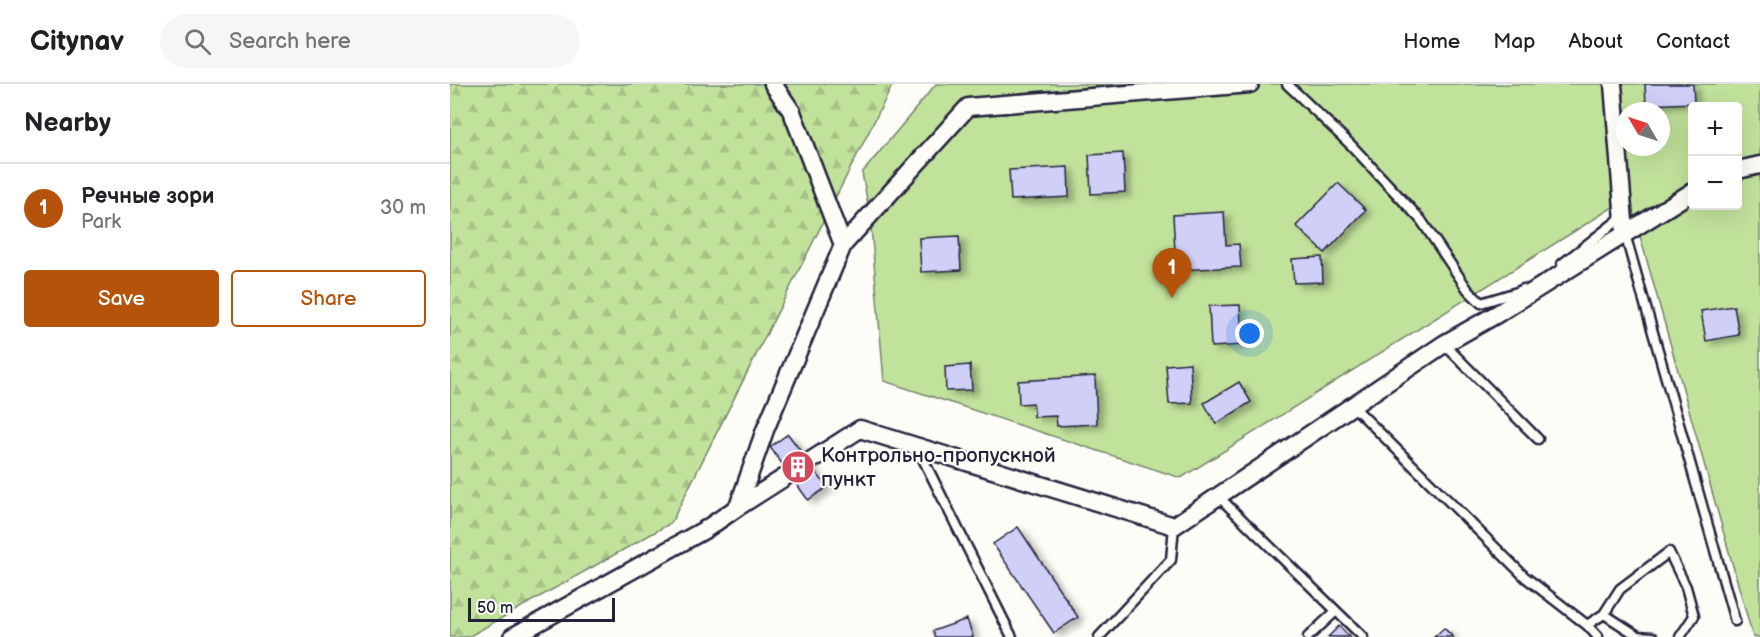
<!DOCTYPE html>
<meta charset="utf-8">
<style>
:root{--surface:#fff;--page:#f6f6f6;--text:#202124;--muted:#757577;--line:#e0e0e0;--accent:#b45309}
body{margin:0;font-family:"Balsamiq Sans",sans-serif;background:var(--page);color:var(--text)}
.controls{position:absolute;right:18px;top:18px;display:grid;overflow:hidden;border-radius:6px;box-shadow:0 6px 24px #0002}
.controls button{width:54px;height:54px;display:grid;place-items:center;padding:0;border:0;border-bottom:2px solid var(--line);background:var(--surface);color:var(--text);font:30px sans-serif}
.compass{position:absolute;left:1166px;top:18px;width:54px;height:54px;border-radius:50%;background:var(--surface);box-shadow:0 6px 24px #0002;rotate:309deg}
.scale{position:absolute;left:18px;bottom:15px;width:147px;box-sizing:border-box;padding-left:6px;border:3px solid #22223b;border-top:0;font-size:16px;line-height:21px;white-space:nowrap;color:#22223b;-webkit-text-stroke:4px #fdfcf7;paint-order:stroke}
.you{position:absolute;left:800px;top:250px;width:21px;height:21px;margin:-15px;border:4px solid #fff;border-radius:50%;background:#1a73e8;box-shadow:0 0 0 9px #1a73e833}
.badge{display:grid;place-items:center;width:39px;height:39px;border-radius:50%;background:var(--accent);color:#fff;font-size:20px;font-weight:700}
.pin{position:absolute;translate:-50% -50px;filter:drop-shadow(0 2px 3px #0008)}
.pin::after{content:'';position:absolute;top:32px;width:21px;height:18px;background:inherit;clip-path:polygon(0 0,100% 0,50% 100%)}
.list{margin:0;padding:0;list-style:none}
h2{display:flex;justify-content:space-between;align-items:center;height:78px;margin:0;padding:0 24px;font-size:26px}
h2 small{font-size:20px;font-weight:400;color:var(--muted)}
.list li{display:grid;grid-template-columns:39px 1fr auto;gap:18px;align-items:center;box-sizing:border-box;height:90px;padding:0 24px;border-top:2px solid var(--line)}
.list b{display:block;font-size:22px;white-space:nowrap}
.list p{margin:0;font-size:20px;white-space:nowrap;color:var(--muted)}
.list em{font-size:20px;font-style:normal;color:var(--muted)}
.actions{display:flex;gap:12px;padding:18px 24px}
.actions a{flex:1;padding:14px 0;border:2px solid var(--accent);border-radius:6px;text-align:center;font-size:21px;color:var(--accent)}
.actions .main{background:var(--accent);color:#fff}
.icon{flex:none;width:33px;height:33px;fill:none;stroke:currentColor;stroke-width:2;stroke-linecap:round;stroke-linejoin:round}
.map{position:relative;flex:none;width:1310px;height:553px;overflow:hidden}
header{display:flex;align-items:center;gap:36px;box-sizing:border-box;height:84px;padding:0 30px;background:var(--surface);border-bottom:2px solid var(--line)}
header strong{font-size:28px}
nav{display:flex;gap:33px;margin-inline-start:auto;font-size:21px}
.search{width:420px;height:54px;background:var(--page);display:flex;align-items:center;gap:15px;box-sizing:border-box;padding:0 21px;border-radius:33px;color:var(--muted);font-size:22px}
main{display:flex}
aside{flex:1;background:var(--surface)}
.map>svg:first-child{display:block}
.green{fill:#c1e29b;stroke:#72826b;stroke-width:1.5;fill-rule:evenodd}
.forest{fill:url(#forest-firs);stroke:#72826b;stroke-width:1.5}
.building{fill:#cfcff8;stroke:#22223b;stroke-width:1.5;filter:url(#shadow)}
.lines{fill:none;stroke-linecap:round;stroke-linejoin:round}
.service-casing{stroke:#22223b;stroke-width:13}
.minor-casing{stroke:#22223b;stroke-width:21}
.service{stroke:#fdfcf7;stroke-width:8}
.minor{stroke:#fdfcf7;stroke-width:16}
.labels{text-anchor:middle;dominant-baseline:central;stroke-width:4.5;stroke-linejoin:round;paint-order:stroke}
.poi-label{font-size:21px;fill:#22223b;stroke:#fdfcf7;text-anchor:start}
</style>
<header>
<strong>Citynav</strong>
<div class="search"><svg class="icon" aria-label="search" viewBox="0 0 24 24"><circle cx="10" cy="10" r="6"/><path d="M15 15l6 6"/></svg>Search here</div>
<nav><a>Home</a><a>Map</a><a>About</a><a>Contact</a></nav>
</header>
<main>
<aside>
<h2>Nearby<small></small></h2>
<ul class="list">
<li><span class="badge">1</span><div><b>Речные зори</b><p>Park</p></div><em>30 m</em></li>
</ul>
<div class="actions"><a class="main">Save</a><a>Share</a></div>
</aside>
<div class="map">
<svg width="1310" height="553" viewBox="0 0 1310 553">
<defs>
<pattern id="forest-firs" width="22" height="20" patternUnits="userSpaceOnUse" patternTransform="scale(1.5)"><rect width="22" height="20" fill="#c1e29b"/><path d="M5 1l3.5 6h-7zM16 11l3.5 6h-7z" fill="#a6c286"/></pattern>
<filter id="shadow"><feDropShadow dx="6" dy="4" stdDeviation="3" flood-color="#0004"/></filter>
</defs>
<rect width="100%" height="100%" fill="#fdfcf7"/>
<filter id="ink" filterUnits="userSpaceOnUse"><feTurbulence type="fractalNoise" baseFrequency=".0167" numOctaves="2"/><feDisplacementMap in="SourceGraphic" scale="12" xChannelSelector="R" yChannelSelector="G"/><feConvolveMatrix kernelMatrix="1 2 1 2 8 2 1 2 1" color-interpolation-filters="sRGB"/></filter>
<g filter="url(#ink)">
<!-- green -->
<path class="green" d="M486 0H1310V553H1303L1179 113 731 394 434 297 420 131 412 89ZM1242 22H1288V122H1242ZM1175 27H1211V63H1175Z"/>
<!-- forest -->
<path class="forest" d="M0 0H443L221 439 18 553H0Z"/>
<!-- building -->
<path class="building" d="M1195 0H1243L1244 19 1196 21Z
M673 69 675 108 641 110 639 71Z
M618 83 619 113 561 116 559 86Z
M888 99 916 126 875 169 846 142Z
M774 128 776 161 789 160 791 183 726 186 723 131Z
M509 152 511 186 471 188 469 154Z
M872 173 873 198 844 199 842 175Z
M790 221 792 261 761 263 759 222Z
M1284 222 1289 251 1256 257 1251 227Z
M740 279 742 319 719 320 716 281Z
M520 281 522 306 496 307 495 283Z
M645 292 647 340 607 342 606 332 584 333 583 319 569 320 568 297Z
M789 298 801 318 766 340 754 319Z
M338 350 377 403 358 416 320 363Z
M568 443 628 533 604 549 543 460Z
M517 535 523 553H485L483 547Z
M889 542 899 553H878Z
M994 544 1003 553H984Z"/>
<g class="lines">
<defs>
<path id="service" d="M837 0 901 61 971 136 1018 206 1031 219 1067 208 1073 205
M1175 150 1285 537
M1112 180 1171 134V137
M994 260 1088 355
M902 321 1075 493 1137 541 1148 553
M467 363 562 553
M768 412 913 553
M1154 530 1188 552 1203 553
M1137 541 1154 530 1170 505 1219 468 1236 503 1244 532 1230 553
M649 553 721 476 724 442
M858 553 886 527"/>
<path id="minor" d="M323 0 342 28 393 161
M1163 0 1175 150
M1288 86 1310 81
M288 423 410 345 724 442 994 260 1047 230 1242 108
M62 553 256 445 288 423 315 346 393 161 518 23 800 0"/>
</defs>
<!-- service casing -->
<use href="#service" class="service-casing"/>
<!-- minor casing -->
<use href="#minor" class="minor-casing"/>
<!-- service -->
<use href="#service" class="service"/>
<!-- minor -->
<use href="#minor" class="minor"/>
</g>
</g>
<!-- icons -->
<defs>
<symbol id="building-disc" viewBox="-11 -11 22 22"><circle r="9.5" fill="#d1495b" stroke="#fdfcf7"/><path d="M-4-6H4V6H1V3H-1V6H-4ZM-2.5-4.3h1.7v1.8h-1.7ZM.8-4.3h1.7v1.8H.8ZM-2.5-1h1.7V.8h-1.7ZM.8-1h1.7V.8H.8Z" fill="#fff"/></symbol>
</defs>
<g fill-rule="evenodd">
<use href="#building-disc" x="329" y="364" width="38" height="38"/>
</g>
<g class="labels">
<!-- poi labels -->
<g class="poi-label">
<text x="371" y="371">Контрольно-пропускной<tspan x="371" dy="24">пункт</tspan></text>
</g>
</g>
</svg>
<div class="controls">
<button>+</button>
<button>−</button>
</div>
<svg class="compass" viewBox="-18 -18 36 36"><path d="M0-13l5 13h-10z" fill="#e53935"/><path d="M0 13l5-13h-10z" fill="#757577"/></svg>
<div class="scale">50 m</div>
<div class="you"></div>
<div class="pin badge" style="left:722px;top:214px">1</div>
</div>
</main>
